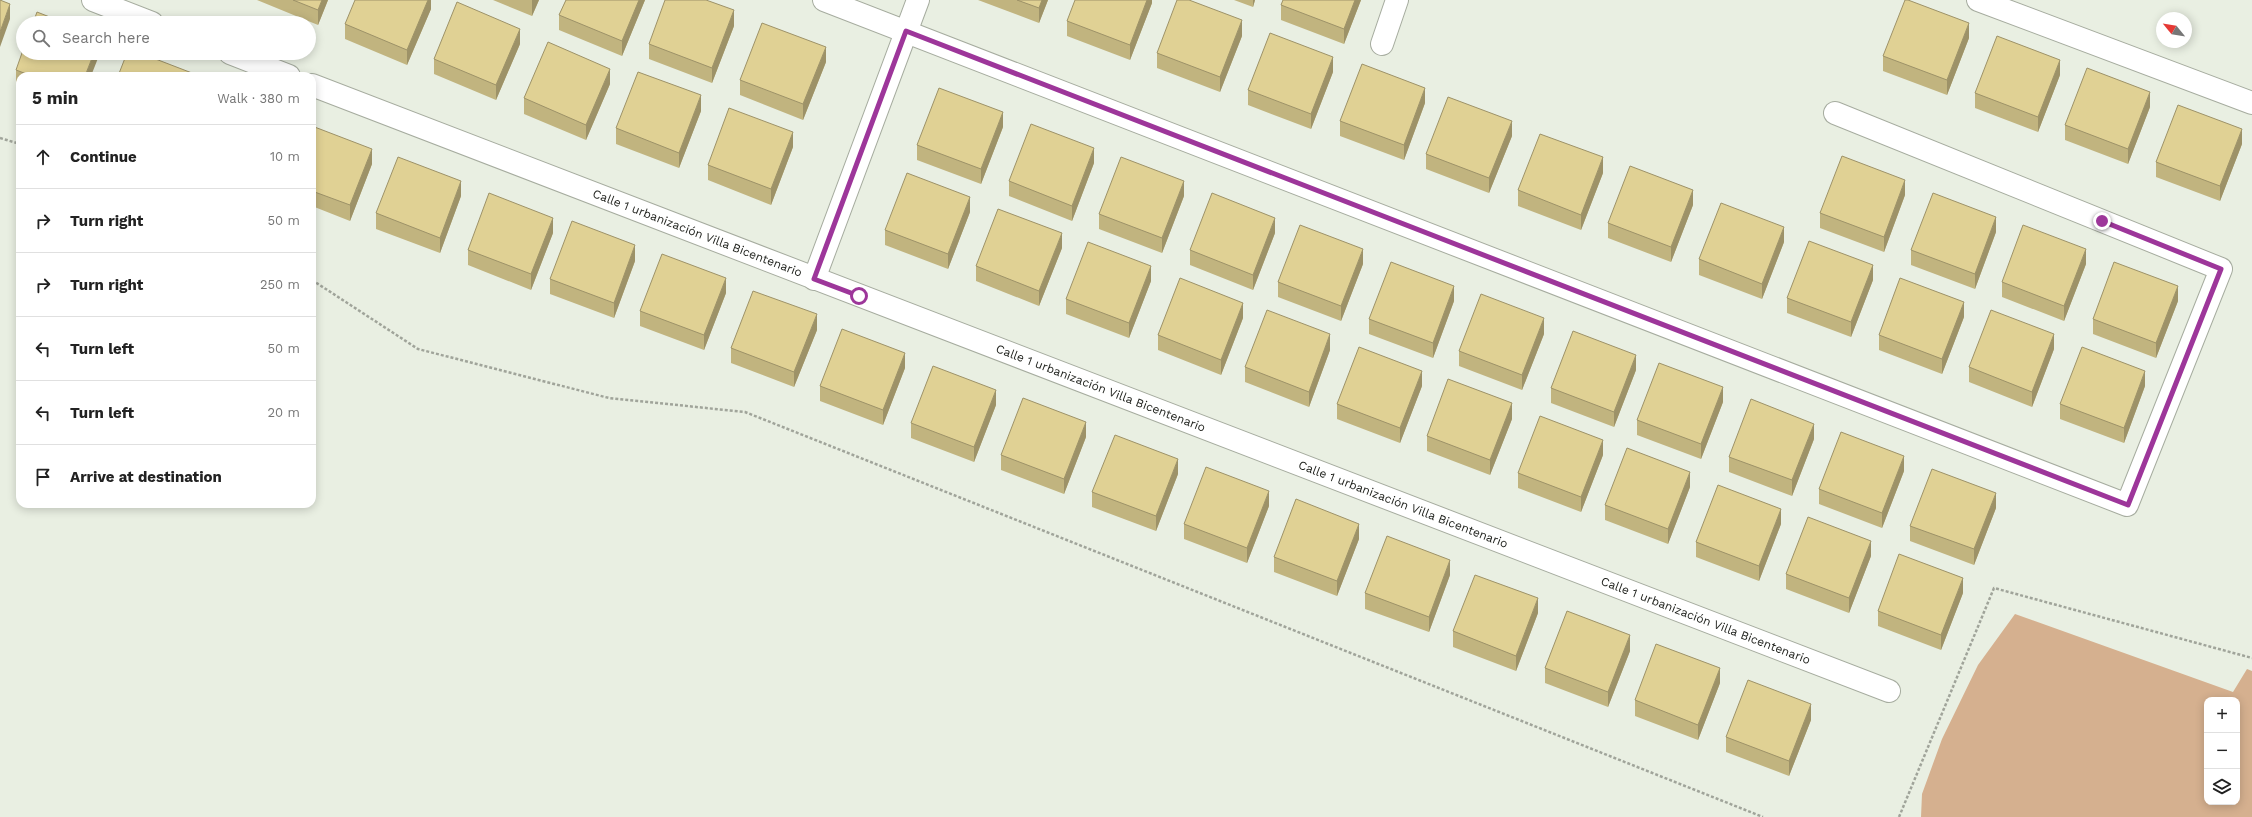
<!DOCTYPE html>
<meta charset="utf-8">
<style>
:root{--surface:#fff;--page:#f6f6f6;--text:#222;--muted:#767676;--line:#e0e0e0}
body{margin:0;font-family:"Work Sans",sans-serif;background:var(--page);color:var(--text)}
.controls{position:absolute;right:12px;bottom:12px;display:grid;overflow:hidden;border-radius:8px;box-shadow:0 2px 10px #0003}
.controls button{width:36px;height:36px;display:grid;place-items:center;padding:0;border:0;border-bottom:1px solid var(--line);background:var(--surface);color:var(--text);font:20px sans-serif}
.compass{position:absolute;left:2156px;top:12px;width:36px;height:36px;border-radius:50%;background:var(--surface);box-shadow:0 2px 10px #0003;rotate:300deg}
.stop{position:absolute;width:12px;height:12px;margin:-9px;border:3px solid #9d369a;border-radius:50%;background:#fff}
.stop.end{background:#9d369a;border-color:#fff;box-shadow:0 1px 4px #0008}
.list{margin:0;padding:0;list-style:none}
h2{display:flex;justify-content:space-between;align-items:center;height:52px;margin:0;padding:0 16px;font-size:17px}
h2 small{font-size:13px;font-weight:400;color:var(--muted)}
.list li{display:grid;grid-template-columns:26px 1fr auto;gap:12px;align-items:center;box-sizing:border-box;height:64px;padding:0 16px;border-top:1px solid var(--line)}
.list b{display:block;font-size:15px;white-space:nowrap}
.list em{font-size:13px;font-style:normal;color:var(--muted)}
.icon{flex:none;width:22px;height:22px;fill:none;stroke:currentColor;stroke-width:2;stroke-linecap:round;stroke-linejoin:round}
.map{position:relative;flex:none;width:2252px;height:817px;overflow:hidden}
.search{position:absolute;background:var(--surface);box-shadow:0 2px 10px #0003;left:16px;top:16px;width:300px;height:44px;display:flex;align-items:center;gap:10px;box-sizing:border-box;padding:0 14px;border-radius:22px;color:var(--muted);font-size:15px}
.panel{position:absolute;background:var(--surface);box-shadow:0 2px 10px #0003;left:16px;top:72px;width:300px;height:436px;border-radius:12px}
.map>svg:first-child{display:block}
.green{fill:#d5b08f;fill-rule:evenodd}
.lines{fill:none;stroke-linecap:round;stroke-linejoin:round}
.minor-casing{stroke:#a6ac9f;stroke-width:24}
.path{stroke:#a0a49a;stroke-width:2.5;stroke-dasharray:3 2;stroke-linecap:butt}
.minor{stroke:#fff;stroke-width:22}
.wall{fill:#c1b47f}
.shaded-wall{fill:#9d9268}
.building{fill:#e0d194;stroke:#9d9268}
.route{stroke:#9d369a;stroke-width:5}
.labels{text-anchor:middle;dominant-baseline:central;stroke-width:4;stroke-linejoin:round;paint-order:stroke}
.street-label{font-size:12px;fill:#1d1f1a;stroke:#f6fcef}
</style>
<div class="map">
<svg width="2252" height="817" viewBox="0 0 2252 817">
<rect width="100%" height="100%" fill="#e9efe2"/>
<!-- green -->
<path class="green" d="M2015 614 2233 692 2247 669 2252 671V817H1921L1922 794 1942 739 1978 665ZM2207 700H2237V802H2207Z"/>
<g class="lines">
<defs>
<g id="minor">
<path d="M93 0 152 23"/>
<path d="M824 0 2127 505 2221 269 1835 113"/>
<path d="M1978 0 2252 103"/>
<path d="M1382 44 1397 0"/>
<path d="M230 53 289 76"/>
<path id="s1" d="M312 85 1889 691"/>
<path d="M814 279 918 0"/>
</g>
</defs>
<!-- minor casing -->
<use href="#minor" class="minor-casing"/>
<!-- path -->
<path class="path" d="M0 138 20 144
M312 280 418 349 609 398 745 412 1763 817
M1899 817 1994 588 2252 658"/>
<!-- minor -->
<use href="#minor" class="minor"/>
</g>
<!-- wall -->
<path class="wall" d="M257 0H328L318 25Z
M431 0V9L407 65 345 39V24Z
M493 0H539L532 16Z
M566 0H645L622 56 559 30V15Z
M978 0H1048L1039 23Z
M1152 0V3L1130 60 1067 36V21Z
M1234 0H1255L1253 7Z
M1283 0H1361L1344 44 1281 20V5Z
M734 26 712 83 649 59V44Z
M1242 36 1220 92 1157 68V53Z
M1969 38 1947 95 1883 71V56Z
M520 44 496 100 434 74V59Z
M826 62 803 120 740 95V80Z
M16 70 91 76H20V87L16 85Z
M1333 72 1311 129 1248 105V90Z
M2060 75 2038 132 1975 108V93Z
M610 84 586 140 524 114V98Z
M1425 103 1404 160 1340 136V121Z
M2150 107 2128 164 2065 140V125Z
M701 111 679 168 616 144V128Z
M312 126 372 164 350 221 312 206Z
M1003 127 981 184 917 160V145Z
M1512 136 1489 193 1426 169V154Z
M2242 144 2220 201 2156 177V162Z
M793 147 771 205 708 180V165Z
M1094 163 1072 221 1009 196V181Z
M1603 173 1581 230 1518 206V190Z
M1905 195 1884 252 1820 228V213Z
M461 196 440 253 376 229V213Z
M1184 196 1162 253 1099 229V214Z
M1693 205 1671 262 1608 238V223Z
M970 212 948 269 885 245V230Z
M1996 232 1975 289 1911 265V250Z
M553 233 531 290 468 265V250Z
M1275 233 1253 290 1190 265V250Z
M1784 242 1762 299 1699 275V259Z
M1062 248 1039 306 976 281V266Z
M635 261 614 318 550 294V279Z
M1363 264 1341 321 1278 297V282Z
M2086 264 2064 321 2002 297V282Z
M1873 280 1851 337 1787 313V298Z
M1151 281 1129 338 1066 314V299Z
M726 293 704 350 640 326V311Z
M1454 301 1433 358 1369 334V319Z
M2178 301 2156 358 2093 334V319Z
M1964 317 1942 374 1879 350V335Z
M1243 318 1221 375 1158 350V335Z
M817 330 794 387 731 363V348Z
M1544 334 1522 390 1459 366V351Z
M2054 349 2032 407 1969 382V367Z
M1330 350 1309 407 1245 382V367Z
M905 368 883 425 820 401V386Z
M1636 370 1614 427 1551 403V388Z
M1422 386 1400 443 1337 419V404Z
M2145 386 2124 443 2060 419V404Z
M1723 402 1701 459 1637 435V420Z
M996 405 974 462 911 438V423Z
M1512 419 1490 475 1427 451V436Z
M1086 437 1064 494 1001 470V455Z
M1814 439 1792 496 1729 472V457Z
M1603 455 1581 512 1518 488V473Z
M1904 471 1882 528 1819 504V489Z
M1178 474 1156 531 1092 507V492Z
M1690 487 1668 544 1605 520V505Z
M1269 506 1247 563 1184 539V524Z
M1996 508 1974 565 1910 541V526Z
M1781 524 1759 581 1696 557V542Z
M1359 539 1337 596 1274 572V557Z
M1871 556 1849 613 1786 589V574Z
M1450 575 1429 632 1365 609V593Z
M1963 593 1941 650 1878 626V611Z
M1538 613 1516 671 1453 647V631Z
M1630 651 1608 707 1545 683V668Z
M1720 683 1698 740 1635 716V700Z
M1811 720 1789 776 1726 752V737Z"/>
<!-- shaded-wall -->
<path class="shaded-wall" d="M322 0H328L318 25V10Z
M428 0H431V9L407 65V50Z
M532 0H539L532 16Z
M639 0H645L622 56V41Z
M1042 0H1048L1039 23V8Z
M1147 0H1152V3L1130 60V45Z
M1253 0H1255L1253 7Z
M1355 0H1361L1344 44V29Z
M10 4V19L0 47V32Z
M734 10V26L712 83V68Z
M1242 20V36L1220 92V77Z
M1969 23V38L1947 95V80Z
M520 29V44L496 100V85Z
M826 47V62L803 120V104Z
M94 53H100L91 76H85Z
M1333 57V72L1311 129V114Z
M2060 60V75L2038 132V117Z
M610 69V84L586 140V125Z
M1425 88V103L1404 160V145Z
M2150 92V107L2128 164V149Z
M701 95V111L679 168V153Z
M1003 112V127L981 184V169Z
M1512 121V136L1489 193V178Z
M2242 129V144L2220 201V186Z
M793 132V147L771 205V189Z
M1094 148V163L1072 221V206Z
M372 149V164L350 221V205Z
M1603 157V173L1581 230V215Z
M1905 180V195L1884 252V237Z
M461 181V196L440 253V238Z
M1184 181V196L1162 253V238Z
M1693 190V205L1671 262V247Z
M970 197V212L948 269V254Z
M1996 217V232L1975 289V274Z
M553 218V233L531 290V274Z
M1275 218V233L1253 290V275Z
M1784 227V242L1762 299V284Z
M1062 233V248L1039 306V291Z
M635 245V261L614 318V303Z
M1363 249V264L1341 321V306Z
M2086 249V264L2064 321V306Z
M1873 265V280L1851 337V322Z
M1151 266V281L1129 338V323Z
M726 278V293L704 350V335Z
M1454 286V301L1433 358V343Z
M2178 286V301L2156 358V343Z
M1964 302V317L1942 374V359Z
M1243 303V318L1221 375V360Z
M817 314V330L794 387V372Z
M1544 318V334L1522 390V375Z
M1330 334V350L1309 407V392Z
M2054 334V349L2032 407V392Z
M905 353V368L883 425V410Z
M1636 355V370L1614 427V412Z
M1422 371V386L1400 443V428Z
M2145 371V386L2124 443V428Z
M1723 387V402L1701 459V444Z
M996 390V405L974 462V447Z
M1512 403V419L1490 475V460Z
M1086 422V437L1064 494V479Z
M1814 424V439L1792 496V480Z
M1603 440V455L1581 512V497Z
M1904 456V471L1882 528V513Z
M1178 459V474L1156 531V516Z
M1690 472V487L1668 544V529Z
M1269 491V506L1247 563V548Z
M1996 493V508L1974 565V549Z
M1781 509V524L1759 581V566Z
M1359 524V539L1337 596V581Z
M1871 541V556L1849 613V598Z
M1450 560V575L1429 632V617Z
M1963 578V593L1941 650V635Z
M1538 598V613L1516 671V656Z
M1630 635V651L1608 707V692Z
M1720 668V683L1698 740V725Z
M1811 704V720L1789 776V761Z"/>
<!-- building -->
<path class="building" d="M0 0 10 4 0 32Z
M293 0H322L318 10Z
M355 0H428L407 50 345 24Z
M566 0H639L622 41 559 15Z
M665 0H706L734 10 712 68 649 44Z
M1017 0H1042L1039 8Z
M1075 0H1147L1130 45 1067 21Z
M1177 0H1189L1242 20 1220 77 1157 53Z
M1283 0H1355L1344 29 1281 5Z
M1905 0H1908L1969 23 1947 80 1883 56Z
M457 2 520 29 496 85 434 59Z
M37 12 65 23H33Z
M762 23 826 47 803 104 740 80Z
M1270 33 1333 57 1311 114 1248 90Z
M1997 36 2060 60 2038 117 1975 93Z
M548 42 610 69 586 125 524 98Z
M23 50V53H94L85 76H32L16 70Z
M127 53H140L192 73 191 76H118Z
M1362 64 1425 88 1404 145 1340 121Z
M2087 68 2150 92 2128 149 2065 125Z
M638 72 701 95 679 153 616 128Z
M939 88 1003 112 981 169 917 145Z
M1448 97 1512 121 1489 178 1426 154Z
M2178 105 2242 129 2220 186 2156 162Z
M729 108 793 132 771 189 708 165Z
M1031 124 1094 148 1072 206 1009 181Z
M312 126 372 149 350 205 312 191Z
M1540 134 1603 157 1581 215 1518 190Z
M1842 156 1905 180 1884 237 1820 213Z
M398 157 461 181 440 238 376 213Z
M1121 157 1184 181 1162 238 1099 214Z
M1630 166 1693 190 1671 247 1608 223Z
M907 173 970 197 948 254 885 230Z
M489 193 553 218 531 274 468 250Z
M1212 193 1275 218 1253 275 1190 250Z
M1933 193 1996 217 1975 274 1911 250Z
M1721 203 1784 227 1762 284 1699 259Z
M998 209 1062 233 1039 291 976 266Z
M572 221 635 245 614 303 550 279Z
M1300 225 1363 249 1341 306 1278 282Z
M2023 225 2086 249 2064 306 2002 282Z
M1809 241 1873 265 1851 322 1787 298Z
M1088 242 1151 266 1129 323 1066 299Z
M662 254 726 278 704 335 640 311Z
M1391 262 1454 286 1433 343 1369 319Z
M2114 262 2178 286 2156 343 2093 319Z
M1180 278 1243 303 1221 360 1158 335Z
M1900 278 1964 302 1942 359 1879 335Z
M753 291 817 314 794 372 731 348Z
M1481 294 1544 318 1522 375 1459 351Z
M1267 310 1330 334 1309 392 1245 367Z
M1991 310 2054 334 2032 392 1969 367Z
M842 329 905 353 883 410 820 386Z
M1573 331 1636 355 1614 412 1551 388Z
M1359 347 1422 371 1400 428 1337 404Z
M2082 347 2145 371 2124 428 2060 404Z
M1659 363 1723 387 1701 444 1637 420Z
M933 366 996 390 974 447 911 423Z
M1448 379 1512 403 1490 460 1427 436Z
M1023 398 1086 422 1064 479 1001 455Z
M1751 399 1814 424 1792 480 1729 457Z
M1540 416 1603 440 1581 497 1518 473Z
M1841 432 1904 456 1882 513 1819 489Z
M1115 435 1178 459 1156 516 1092 492Z
M1627 448 1690 472 1668 529 1605 505Z
M1206 467 1269 491 1247 548 1184 524Z
M1932 469 1996 493 1974 549 1910 526Z
M1718 485 1781 509 1759 566 1696 542Z
M1296 499 1359 524 1337 581 1274 557Z
M1808 517 1871 541 1849 598 1786 574Z
M1387 536 1450 560 1429 617 1365 593Z
M1899 554 1963 578 1941 635 1878 611Z
M1475 575 1538 598 1516 656 1453 631Z
M1567 611 1630 635 1608 692 1545 668Z
M1656 644 1720 668 1698 725 1635 700Z
M1748 680 1811 704 1789 761 1726 737Z"/>
<g class="lines">
<!-- route -->
<path class="route" d="M859 296 814 279 906 31 2128 505 2221 269 2102 221"/>
</g>
<g class="labels">
<!-- street labels -->
<g class="street-label">
<text stroke="none"><textPath href="#s1" startOffset="413">Calle 1 urbanización Villa Bicentenario</textPath></text>
<text stroke="none"><textPath href="#s1" startOffset="845">Calle 1 urbanización Villa Bicentenario</textPath></text>
<text stroke="none"><textPath href="#s1" startOffset="1169">Calle 1 urbanización Villa Bicentenario</textPath></text>
<text stroke="none"><textPath href="#s1" startOffset="1493">Calle 1 urbanización Villa Bicentenario</textPath></text>
</g>
</g>
</svg>
<div class="controls">
<button>+</button>
<button>−</button>
<button><svg class="icon" aria-label="layers" viewBox="0 0 24 24"><path d="M12 4l9 5-9 5-9-5zM3 14l9 5 9-5"/></svg></button>
</div>
<svg class="compass" viewBox="-18 -18 36 36"><path d="M0-13l5 13h-10z" fill="#e53935"/><path d="M0 13l5-13h-10z" fill="#767676"/></svg>
<div class="stop" style="left:859px;top:296px"></div>
<div class="stop end" style="left:2102px;top:221px"></div>
<div class="search"><svg class="icon" aria-label="search" viewBox="0 0 24 24"><circle cx="10" cy="10" r="6"/><path d="M15 15l6 6"/></svg>Search here</div>
<section class="panel">
<h2>5 min<small>Walk · 380 m</small></h2>
<ul class="list">
<li><svg class="icon" aria-label="ahead" viewBox="0 0 24 24"><path d="M12 20V5M6 11l6-6 6 6"/></svg><div><b>Continue</b></div><em>10 m</em></li>
<li><svg class="icon" aria-label="right" viewBox="0 0 24 24"><path d="M7 20v-9h11M14 6l5 5-5 5"/></svg><div><b>Turn right</b></div><em>50 m</em></li>
<li><svg class="icon" aria-label="right" viewBox="0 0 24 24"><path d="M7 20v-9h11M14 6l5 5-5 5"/></svg><div><b>Turn right</b></div><em>250 m</em></li>
<li><svg class="icon" aria-label="left" viewBox="0 0 24 24"><path d="M17 20v-9H6M10 6l-5 5 5 5"/></svg><div><b>Turn left</b></div><em>50 m</em></li>
<li><svg class="icon" aria-label="left" viewBox="0 0 24 24"><path d="M17 20v-9H6M10 6l-5 5 5 5"/></svg><div><b>Turn left</b></div><em>20 m</em></li>
<li><svg class="icon" aria-label="arrive" viewBox="0 0 24 24"><path d="M6 21V4h12l-3 4 3 4H6"/></svg><div><b>Arrive at destination</b></div></li>
</ul>
</section>
</div>
